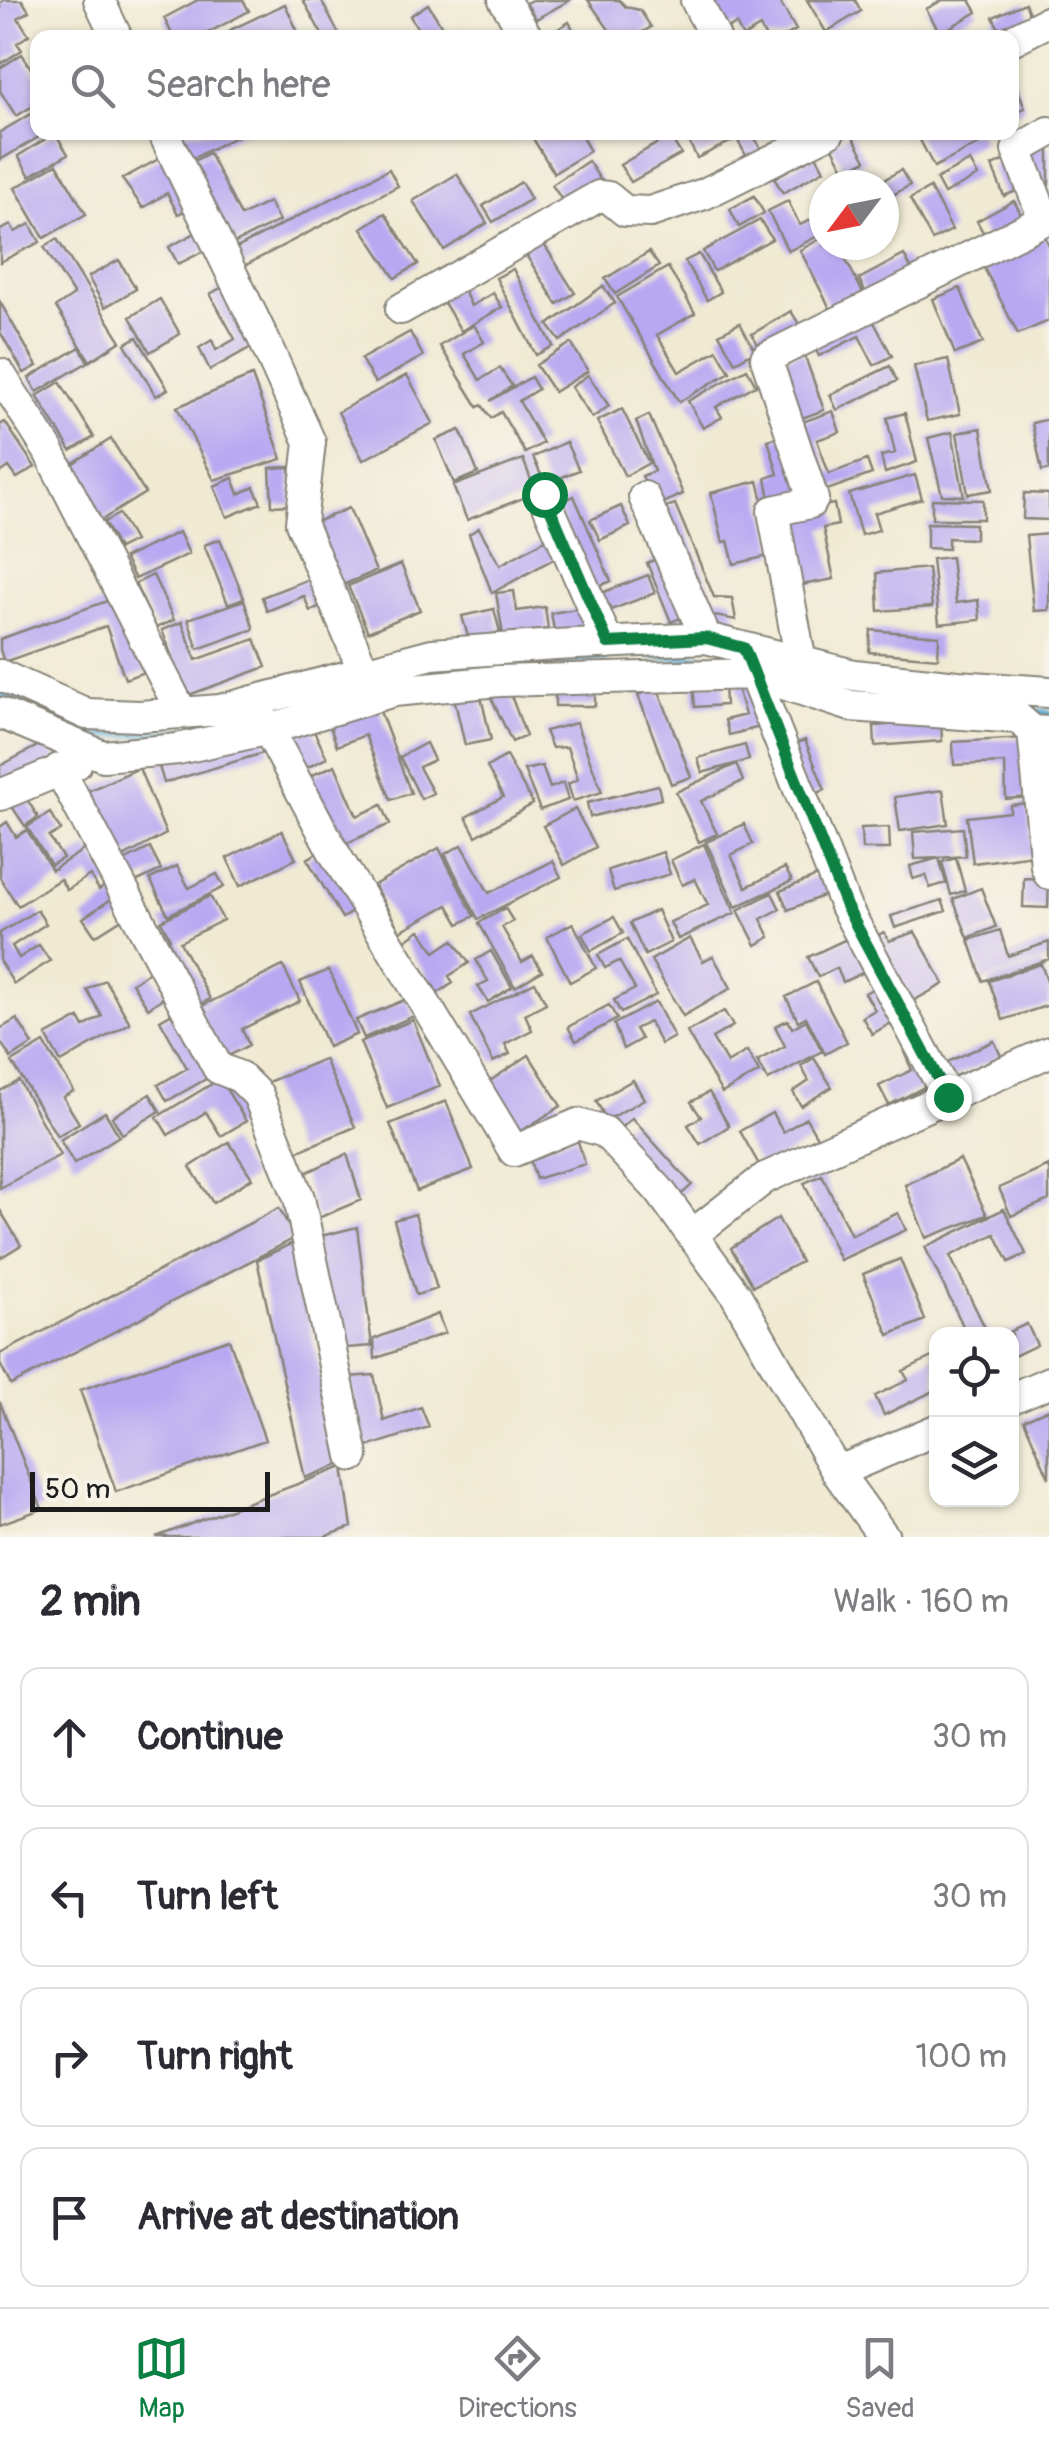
<!DOCTYPE html>
<meta charset="utf-8">
<style>
:root{--surface:#fff;--page:#f7f7f7;--text:#2b2b33;--muted:#7c7c81;--line:#e1e1e2;--accent:#0b8043}
body{margin:0;font-family:Pangolin,sans-serif;background:var(--page);color:var(--text)}
.controls{position:absolute;right:30px;bottom:30px;display:grid;overflow:hidden;border-radius:20px;box-shadow:0 2px 8px #0004}
.controls button{width:90px;height:90px;display:grid;place-items:center;padding:0;border:0;border-bottom:2px solid var(--line);background:var(--surface);color:var(--text);font:50px sans-serif}
.compass{position:absolute;left:809px;top:170px;width:90px;height:90px;border-radius:50%;background:var(--surface);box-shadow:0 2px 8px #0004;rotate:238deg}
.scale{position:absolute;left:30px;bottom:25px;width:240px;box-sizing:border-box;padding-left:10px;border:5px solid #1c1c1c;border-top:0;font-size:28px;line-height:35px;white-space:nowrap;color:#1c1c1c;-webkit-text-stroke:8px #f7f3e8;paint-order:stroke}
.stop{position:absolute;width:30px;height:30px;margin:-22px;border:8px solid #0b8043;border-radius:50%;background:#fff}
.stop.end{background:#0b8043;border-color:#fff;box-shadow:0 2px 10px #0008}
.list{margin:0;padding:0;list-style:none}
h2{display:flex;justify-content:space-between;align-items:center;height:130px;margin:0;padding:0 40px;font-size:42px}
h2 small{font-size:32px;font-weight:400;color:var(--muted)}
.list li{display:grid;grid-template-columns:65px 1fr auto;gap:30px;align-items:center;box-sizing:border-box;height:140px;margin:0 20px 20px;padding:0 20px;border:2px solid var(--line);border-radius:20px}
.list b{display:block;font-size:38px;white-space:nowrap}
.list em{font-size:32px;font-style:normal;color:var(--muted)}
.icon{flex:none;width:55px;height:55px;fill:none;stroke:currentColor;stroke-width:2;stroke-linecap:round;stroke-linejoin:round}
.map{position:relative;flex:none;width:1049px;height:1537px;overflow:hidden}
.search{position:absolute;background:var(--surface);box-shadow:0 2px 8px #0004;left:30px;right:30px;top:30px;height:110px;display:flex;align-items:center;gap:25px;box-sizing:border-box;padding:0 35px;border-radius:20px;color:var(--muted);font-size:38px}
.sheet{height:770px;background:var(--surface)}
nav{display:flex;justify-content:space-around;align-items:center;box-sizing:border-box;height:140px;border-top:2px solid var(--line);background:var(--surface);font-size:28px;color:var(--muted)}
nav a{display:grid;justify-items:center;gap:5px}
nav .on{color:var(--accent)}
.map>svg:first-child{display:block}
.lines{fill:none;stroke-linecap:round;stroke-linejoin:round}
.stream{stroke:#5eadd8;stroke-width:10}
.building{fill:#b8a8f2}
.minor-casing{stroke:#868378;stroke-width:34}
.minor{stroke:#fff;stroke-width:30}
.route{stroke:#0b8043;stroke-width:12}
</style>
<div class="map">
<svg width="1049" height="1537" viewBox="0 0 1049 1537">
<rect width="100%" height="100%" fill="#f7f3e8"/>
<filter id="ink" filterUnits="userSpaceOnUse"><feTurbulence type="fractalNoise" baseFrequency=".01" numOctaves="2"/><feDisplacementMap in="SourceGraphic" scale="20" xChannelSelector="R" yChannelSelector="G"/><feConvolveMatrix kernelMatrix="1 2 1 2 8 2 1 2 1" color-interpolation-filters="sRGB"/></filter>
<filter id="wash" filterUnits="userSpaceOnUse"><feTurbulence type="fractalNoise" baseFrequency=".0048" numOctaves="4" result="noise"/><feDisplacementMap in="SourceGraphic" scale="40" xChannelSelector="R" yChannelSelector="G"/><feGaussianBlur stdDeviation="2.25" result="paint"/><feColorMatrix in="noise" values="0 0 0 0 0 0 0 0 0 0 0 0 0 0 0 0 0 1.4 0 .05"/><feComposite in="paint" operator="in"/></filter>
<g filter="url(#wash)">
<rect width="100%" height="100%" fill="#f0ead3"/>
<g class="lines">
<!-- stream -->
<path class="stream" d="M652 654 734 661
M517 666 605 657
M0 694 47 712
M1025 712 1049 714
M81 725 104 734 203 731"/>
</g>
<g id="blocks">
<!-- building -->
<path class="building" d="M4 0H22L29 11 18 18 29 35 17 43 22 50 0 64V3Z
M198 0H243L249 11 198 38H174L164 18Z
M303 0H321L341 38H324Z
M532 0H570L536 19 526 3Z
M588 0H619L626 7 640 10 651 27 633 38H615Z
M704 0H779L796 30 782 38H766L760 27 743 37 736 24 722 32Z
M807 0H855L861 11 826 32Z
M943 0H970L977 12 940 33 926 9Z
M1025 3 1032 21 1002 35 993 17Z
M285 4 297 30 282 38H234L230 30Z
M428 4 449 38H424L410 16Z
M569 22 578 38H544Z
M22 54 38 79V103L16 116 0 91V68Z
M1012 74 1025 108 1012 113Z
M38 110V132H47L0 160V132Z
M175 132H245L189 160Z
M529 132H579L590 151 554 173Z
M684 132H736L738 138 697 158Z
M916 132H979L983 142 934 167Z
M55 133 68 154 30 176 18 156Z
M851 133 866 160 846 172 831 144Z
M753 134 765 157 751 164 738 141Z
M670 136 681 154 631 182 620 165Z
M1045 143 1049 152V185L1042 188 1025 152Z
M209 153 241 216 269 202 279 221 229 246 188 164Z
M168 154 192 207 178 214 167 193 143 208 122 179Z
M816 155 824 170 783 193 774 178Z
M1013 157 1026 187 1004 196 992 166Z
M588 161 602 182 566 206 552 185Z
M970 161 978 176 944 194 936 179Z
M57 164 86 214 44 238 15 188Z
M389 169 398 186 240 268 231 251Z
M901 170 910 185 884 200V185H875Z
M457 174 487 223 444 250 413 201Z
M521 182 531 199 493 222 483 206Z
M930 188 952 230 932 240 910 199Z
M754 196 764 213 739 227 730 209Z
M788 201 800 225 824 213V233L788 251 768 211Z
M1014 201 1023 218 986 238 977 221Z
M385 213 418 264 395 278 362 228Z
M760 220 772 239 714 271 703 251Z
M30 224 40 242 0 262V230L11 225 15 232Z
M1039 225 1049 245V321L1018 334 978 256Z
M205 228 214 246 178 264 169 247Z
M538 235 575 293 557 304 521 247Z
M824 237V245H838L864 295 832 312 800 250Z
M57 239 121 341 90 361 56 307 74 295 44 247Z
M649 252 659 266 615 294 605 279Z
M699 254 721 292 707 300 685 261Z
M904 255 913 272 867 296 859 279Z
M119 260 136 289 105 307 88 277Z
M668 267 695 313 657 335 679 372 717 350 730 372 679 402 617 297Z
M513 269 553 346 536 355 496 278Z
M230 283 262 341 210 370 199 348 212 340 216 350 235 339 210 294Z
M461 284 471 306 493 293 502 307 461 331 440 296Z
M603 286 615 303 560 341 548 325Z
M960 288 983 343 955 354 933 299Z
M160 299 180 334 150 352 130 317Z
M0 302 37 366 24 373 0 332Z
M791 311 802 329 762 352 752 334Z
M868 311 892 356 874 365 859 336 819 356 811 340Z
M740 323 755 351 735 362 719 334Z
M474 325 484 342 464 354 480 380 500 368 512 386 490 401 531 377 538 389 519 401 543 443 525 453 501 412 491 418 482 405 478 407 440 346Z
M410 332 423 356 375 383 361 359Z
M137 337 168 389 156 396 125 344Z
M571 343 588 371 554 392 536 365Z
M80 347 88 362 37 392 29 378Z
M803 351 824 410 794 421 772 362Z
M948 359 960 414 927 421 914 366Z
M890 366 897 381 837 410 830 395Z
M747 369 756 385 716 407 722 417 703 428 688 401Z
M407 375 433 423 363 460 338 412Z
M588 375 609 406 592 418 571 387Z
M252 376 282 459 214 480 177 407Z
M60 382 94 437 71 451 37 396Z
M622 409 649 463 625 476 597 421Z
M833 411 840 432 817 440 829 474 867 460 872 474 819 493 794 425Z
M905 413 917 462 885 473 881 456 895 453 887 418Z
M649 415 683 494 656 506 642 476 654 471 636 421Z
M1049 419V469L1042 471 1032 423Z
M5 422 35 467 17 478 9 467 0 473V425Z
M981 428 992 490 968 494 957 433Z
M460 430 478 473 454 483 436 440Z
M952 432 964 496 942 495 928 438Z
M788 434 806 493 771 504 766 478 778 474 768 440Z
M111 439 145 493 100 521 67 467Z
M566 442 579 470 562 477 566 488 550 495 533 457Z
M523 459 536 493 467 520 453 486Z
M290 467 292 505 272 506 270 468Z
M915 475 922 499 874 513 879 530 861 535 849 494Z
M233 478 239 494 254 487 261 503 227 517 214 486Z
M758 481 776 554 734 564 728 541 723 542 711 493Z
M1024 493 1049 494V520L1023 519Z
M574 496 611 581 592 589 555 505Z
M932 499 983 500V519H932Z
M675 504 714 597 732 598 736 620 704 614 658 510Z
M834 504 838 525 823 528 834 579 796 586 782 514Z
M621 506 630 526 600 540 590 520Z
M349 508 376 571 338 587 311 524Z
M119 514 134 541 118 549 104 522Z
M927 523 975 524V539L948 538V549L927 548Z
M479 528 500 565 554 535 564 553 492 593 469 534Z
M179 532 189 554 135 579 124 558Z
M1049 534V610L1034 611 1026 536Z
M220 539 244 598 228 604 204 545Z
M663 556 686 616 671 622 647 563Z
M951 557 956 603 978 600 980 620 939 624 932 559Z
M401 564 420 610 368 632 348 586Z
M928 568 932 607 879 611 877 573Z
M153 575 174 620 156 628 135 584Z
M648 575 655 593 603 613 596 595Z
M314 577 325 604 310 611 304 596 267 611 262 597Z
M514 591 517 611 545 607 548 629 503 635 496 593Z
M121 596 147 671 125 679 106 626 4 662 0 650V639Z
M244 600 254 629 198 649 188 619Z
M589 607 593 630 555 636 551 613Z
M494 609 500 632 469 640 462 616Z
M182 622 196 660 255 639 266 667 186 696 162 630Z
M871 630 939 636 938 658 869 652Z
M752 681 764 726 729 735 725 720 745 715 736 685Z
M724 682 725 705 695 707 693 684Z
M555 687H595V706H555Z
M479 688 491 740 465 745 453 693Z
M658 688 691 777 671 784 638 695Z
M509 690 526 736 512 742 489 693Z
M378 706 411 793 391 800 365 735 337 746 329 724Z
M941 721 942 741 875 746 874 726Z
M576 723 602 792 573 801 568 784 578 779 567 747 552 748 545 731Z
M312 727 327 758 302 770 287 739Z
M264 731 270 751 164 783 158 763Z
M1026 738 1029 797 1006 799 1005 763 954 765 953 742Z
M805 740 825 790 808 797 787 747Z
M47 741 58 760 0 788V766Z
M426 743 434 760 419 767 433 793 421 799 400 757Z
M745 745 749 760 702 773 698 758Z
M506 756 533 804 476 836 466 817 503 797 487 767Z
M736 764 743 781 701 801 717 834 699 842 676 792Z
M335 765 357 816 382 805 390 824 338 847 308 777Z
M542 766 550 788 563 783 568 800 540 810 524 770Z
M139 768 166 834 114 862 79 795Z
M658 785 661 799 590 817 587 803Z
M943 790 948 824 900 831 895 797Z
M25 796 38 817 25 826 11 805Z
M1027 803 1034 855 973 863 967 817 1010 812V805Z
M575 809 596 847 564 865 543 826Z
M50 813 61 830 49 837 63 858 51 865 27 827Z
M7 822 16 837 27 830 52 870 88 847 111 882 99 890 90 875 67 890 60 879 18 906 0 878V827Z
M744 824 753 844 731 855 746 887 785 868 792 881 736 907 706 842Z
M889 827 890 849H862L861 828Z
M963 828 966 856 939 858 946 883 930 888 926 875 913 879 910 866 939 858 915 859 913 832Z
M282 831 296 859 240 886 227 858Z
M704 844 735 913 678 939 670 922 708 905 695 879 682 885 671 860Z
M462 845 489 893 553 861 561 877 478 919 445 854Z
M150 848 161 870 125 887 114 866Z
M439 848 474 916 459 924 448 905 400 931 374 885Z
M324 849 359 908 342 918 307 859Z
M663 852 670 874 614 891 608 870Z
M956 858 965 891 951 895 942 862Z
M177 866 189 888 217 874 224 887 168 915 150 879Z
M827 872 835 891 788 910 780 891Z
M1024 878 1049 879 1048 908 1023 907Z
M981 888 996 927 968 938 953 899Z
M772 893 780 909 761 919 770 937 756 945 738 910Z
M116 896 128 915 95 936 83 918Z
M210 896 223 920 180 942 210 999 193 1008 161 944 170 939 161 921Z
M942 900 946 911 895 928 891 916Z
M505 908 513 921 502 927 522 962 533 956 542 971 515 987 479 923Z
M37 910 46 924 12 946 19 958 39 945 50 961 14 984 0 962V933Z
M657 910 671 942 645 955 630 923Z
M614 917 623 933 591 951 582 934Z
M573 923 596 968 570 982 547 937Z
M420 930 435 952 453 940 469 963 449 976 453 983 438 993 404 941Z
M1000 930 1008 956 1049 942V959L983 981 969 940Z
M884 932 889 941 915 932 944 984 909 1003 875 937Z
M857 934 873 968 843 982 837 968 818 977 808 957Z
M690 938 703 961 713 956 731 988 683 1016 651 960Z
M627 939 656 995 621 1013 614 1000 635 989 619 961 605 968 598 955Z
M491 951 512 987 488 1002 478 986 488 981 476 960Z
M1041 964 1049 987V1005L1003 1020 989 981Z
M283 966 300 1001 242 1029 249 1045 223 1059 198 1008Z
M329 970 357 1034 328 1047 300 982Z
M150 971 166 996 148 1008 132 983Z
M105 980 130 1023 61 1062 46 1036 79 1018 84 1027 102 1016 87 990Z
M535 982 546 1003 525 1014 532 1030 505 1044 510 1054 493 1062 470 1015Z
M816 982 847 1042 825 1054 806 1017 798 1021 786 997Z
M883 983 903 1016 872 1034 862 1017 875 1010 865 993Z
M407 999 414 1016 364 1038 356 1020Z
M656 1002 674 1037 661 1044 649 1022 635 1029 641 1039 623 1049 614 1024Z
M609 1005 617 1019 576 1041 568 1027Z
M176 1011 213 1075 167 1101 158 1085 187 1068 160 1020Z
M724 1011 733 1026 712 1038 727 1063 747 1051 759 1072 722 1093 687 1032Z
M17 1019 33 1044 11 1058 0 1041V1029Z
M413 1020 440 1086 387 1108 360 1042Z
M788 1020 792 1028 806 1020 822 1051 768 1080 757 1061 785 1046 775 1026Z
M994 1041 1001 1056 950 1079 943 1064Z
M44 1043 74 1091 63 1097 79 1123 57 1136 12 1062Z
M918 1045 936 1081 889 1105 879 1086 912 1070 904 1052Z
M529 1055 561 1106 515 1135 484 1085Z
M814 1058 832 1087 801 1106 793 1092 809 1081 801 1066Z
M324 1059 355 1127 296 1152 268 1082Z
M220 1079 246 1121 221 1136 206 1112 168 1135 157 1117Z
M633 1080 644 1099 607 1120 596 1101Z
M19 1081 60 1155 0 1188V1091Z
M709 1092 729 1126 700 1144 688 1125 701 1117 691 1102Z
M150 1094 160 1111 122 1134 112 1117Z
M446 1101 473 1169 417 1191 390 1124Z
M105 1112 119 1136 74 1164 60 1140Z
M772 1113 783 1132 806 1118 817 1137 761 1168 740 1131Z
M632 1118 692 1185 676 1199 617 1131Z
M576 1135 585 1164 536 1179 527 1151Z
M229 1142 252 1178 213 1203 190 1167Z
M347 1154 361 1200 316 1219 303 1174Z
M960 1159 987 1215 926 1238 905 1185Z
M1049 1166V1200L1011 1216 999 1188Z
M822 1175 851 1235 898 1213 906 1230 840 1260 804 1183Z
M279 1208 295 1238 11 1385 0 1364V1354Z
M1004 1209 1026 1254 1009 1262 995 1234 950 1256 988 1334H967L925 1247Z
M0 1210 21 1245 0 1258Z
M415 1214 437 1289 416 1295 394 1220Z
M778 1218 801 1262 753 1286 731 1248Z
M357 1227 372 1346 334 1349 313 1238Z
M293 1243 339 1465 305 1478 257 1260Z
M900 1259 925 1320 889 1335 863 1274Z
M438 1314 445 1333 375 1359 374 1339Z
M1027 1324 1037 1345 1012 1357V1334H1004Z
M229 1339 265 1440 116 1492 80 1390Z
M936 1355V1390L884 1415 875 1396 908 1380 903 1371Z
M374 1375 384 1421 421 1407 429 1427 364 1448 349 1377Z
M0 1402 42 1509 0 1524Z
M1049 1409V1478L1024 1420Z
M343 1467 352 1527 324 1537H156Z"/>
</g>
</g>
<g filter="url(#ink)">
<use href="#blocks" fill-opacity="0" stroke="#868378" stroke-width="2.5"/>
<g class="lines">
<defs>
<path id="minor" d="M99 0 117 38
M504 0 528 38
M696 0 715 38
M1012 40 1049 21
M163 132 264 340 310 442 301 523 364 672
M401 309 599 196 608 197 625 211 650 212 704 194 829 132
M0 374 48 450 182 713
M543 494 608 643
M644 497 706 638
M748 660 845 906 948 1097
M801 662 773 511 810 503 813 499 766 358 1042 221 1043 216 1017 150 1049 132
M0 675 87 714 140 716 220 710 432 654 555 645 706 638 854 675 958 686 1049 692
M253 701 333 851 514 1151 578 1124 605 1132 659 1190 736 1295 837 1472 884 1537
M0 713 103 756 178 749 270 729 394 691 499 681 753 674 851 706 1018 718 1033 731 1049 732
M1033 731 1046 866 1049 874
M59 769 218 1068 240 1077 258 1095 299 1198 353 1456
M0 795 76 764
M692 1235 765 1178 1049 1052
M1012 1398 1049 1382
M837 1472 936 1430"/>
</defs>
<!-- minor casing -->
<use href="#minor" class="minor-casing"/>
<!-- minor -->
<use href="#minor" class="minor"/>
</g>
</g>
<g class="lines" filter="url(#ink)">
<!-- route -->
<path class="route" d="M544 494 608 643 706 638 744 648 846 906 948 1097"/>
</g>
</svg>
<div class="controls">
<button><svg class="icon" aria-label="locate" viewBox="0 0 24 24"><circle cx="12" cy="12" r="6"/><path d="M12 2v4M12 18v4M2 12h4M18 12h4"/></svg></button>
<button><svg class="icon" aria-label="layers" viewBox="0 0 24 24"><path d="M12 4l9 5-9 5-9-5zM3 14l9 5 9-5"/></svg></button>
</div>
<svg class="compass" viewBox="-18 -18 36 36"><path d="M0-13l5 13h-10z" fill="#e53935"/><path d="M0 13l5-13h-10z" fill="#7c7c81"/></svg>
<div class="scale">50 m</div>
<div class="stop" style="left:544px;top:494px"></div>
<div class="stop end" style="left:948px;top:1097px"></div>
<div class="search"><svg class="icon" aria-label="search" viewBox="0 0 24 24"><circle cx="10" cy="10" r="6"/><path d="M15 15l6 6"/></svg>Search here</div>
</div>
<section class="sheet">
<h2>2 min<small>Walk · 160 m</small></h2>
<ul class="list">
<li><svg class="icon" aria-label="ahead" viewBox="0 0 24 24"><path d="M12 20V5M6 11l6-6 6 6"/></svg><div><b>Continue</b></div><em>30 m</em></li>
<li><svg class="icon" aria-label="left" viewBox="0 0 24 24"><path d="M17 20v-9H6M10 6l-5 5 5 5"/></svg><div><b>Turn left</b></div><em>30 m</em></li>
<li><svg class="icon" aria-label="right" viewBox="0 0 24 24"><path d="M7 20v-9h11M14 6l5 5-5 5"/></svg><div><b>Turn right</b></div><em>100 m</em></li>
<li><svg class="icon" aria-label="arrive" viewBox="0 0 24 24"><path d="M6 21V4h12l-3 4 3 4H6"/></svg><div><b>Arrive at destination</b></div></li>
</ul>
</section>
<nav>
<a class="on"><svg class="icon" aria-label="map" viewBox="0 0 24 24"><path d="M3 6l6-2 6 2 6-2v14l-6 2-6-2-6 2zM9 4v14M15 6v14"/></svg>Map</a>
<a><svg class="icon" aria-label="directions" viewBox="0 0 24 24"><path d="M12 3l9 9-9 9-9-9zM9 14v-3h6M13 9l2 2-2 2"/></svg>Directions</a>
<a><svg class="icon" aria-label="saved" viewBox="0 0 24 24"><path d="M7 4h10v16l-5-4-5 4z"/></svg>Saved</a>
</nav>
